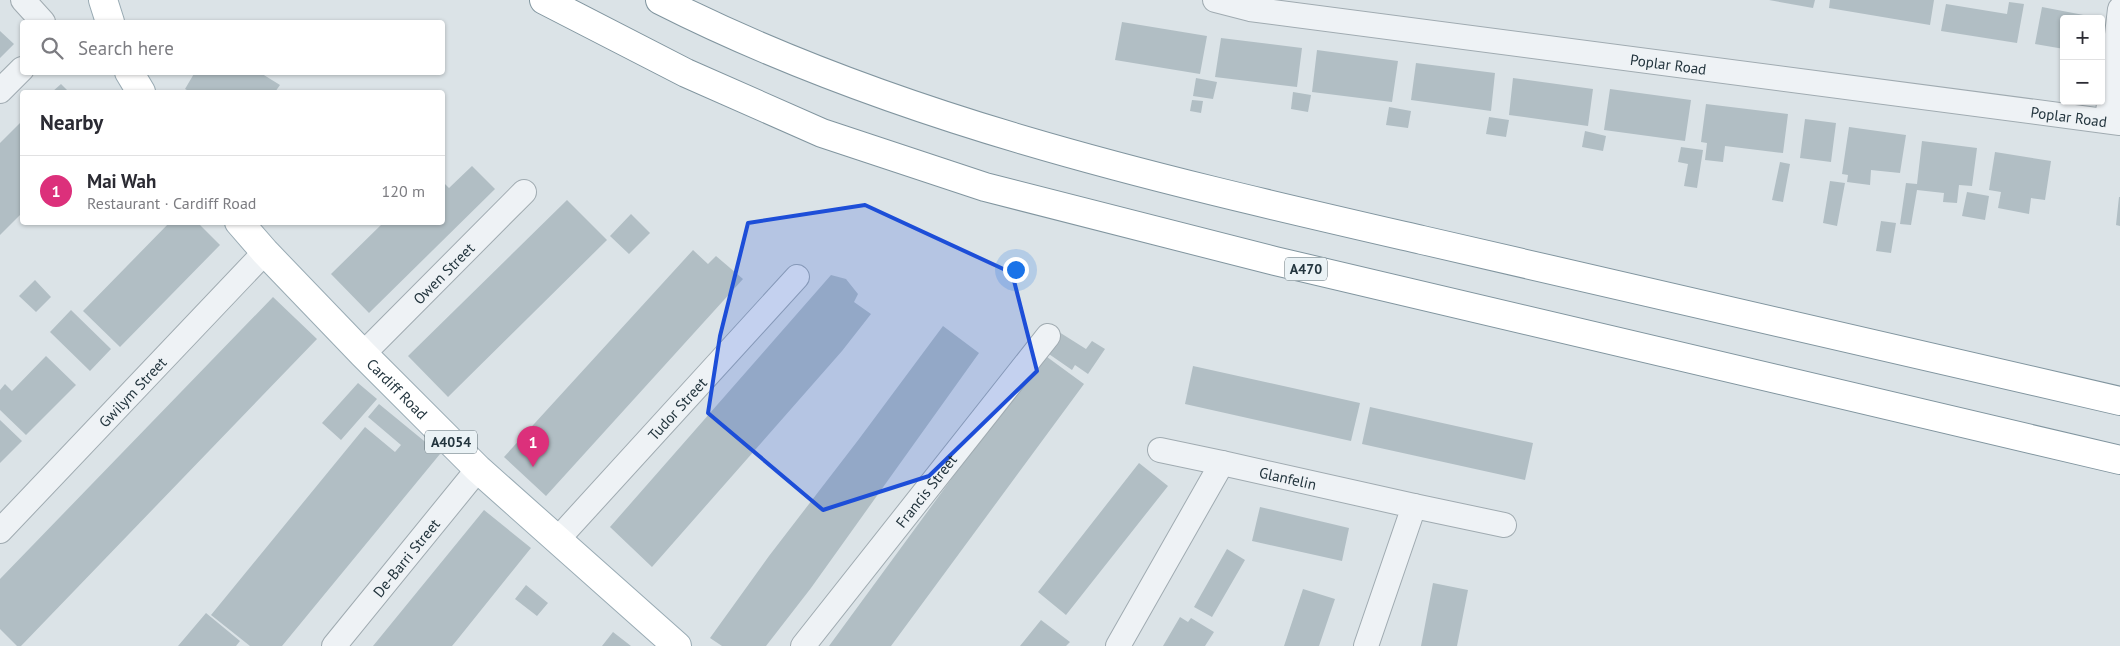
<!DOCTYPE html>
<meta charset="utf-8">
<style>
:root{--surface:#fff;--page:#f2f2f3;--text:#2b2b33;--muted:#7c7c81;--line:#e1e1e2;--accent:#dc307b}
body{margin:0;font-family:"PT Sans",sans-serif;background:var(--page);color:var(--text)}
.controls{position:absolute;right:15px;top:15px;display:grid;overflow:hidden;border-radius:5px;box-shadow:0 1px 4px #0004}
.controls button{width:45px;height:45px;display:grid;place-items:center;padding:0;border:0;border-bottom:1px solid var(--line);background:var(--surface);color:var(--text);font:25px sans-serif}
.you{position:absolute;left:1015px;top:269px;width:18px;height:18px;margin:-12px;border:4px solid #fff;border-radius:50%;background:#1a73e8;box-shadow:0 0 0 8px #1a73e833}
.badge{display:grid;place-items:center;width:32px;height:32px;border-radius:50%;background:var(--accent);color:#fff;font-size:16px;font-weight:700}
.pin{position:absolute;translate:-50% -41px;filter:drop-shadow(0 1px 2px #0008)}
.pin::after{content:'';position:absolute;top:26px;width:18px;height:15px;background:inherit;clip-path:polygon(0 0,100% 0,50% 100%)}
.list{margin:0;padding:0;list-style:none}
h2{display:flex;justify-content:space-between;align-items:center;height:65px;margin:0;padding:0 20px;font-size:21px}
h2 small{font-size:16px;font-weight:400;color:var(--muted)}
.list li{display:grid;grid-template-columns:32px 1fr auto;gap:15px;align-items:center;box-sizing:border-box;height:70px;padding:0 20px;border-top:1px solid var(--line)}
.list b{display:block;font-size:19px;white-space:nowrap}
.list p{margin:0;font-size:16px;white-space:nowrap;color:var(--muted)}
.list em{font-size:16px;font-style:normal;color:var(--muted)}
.icon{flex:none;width:28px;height:28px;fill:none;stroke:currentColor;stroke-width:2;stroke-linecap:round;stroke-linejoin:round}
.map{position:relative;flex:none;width:2120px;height:646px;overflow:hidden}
.search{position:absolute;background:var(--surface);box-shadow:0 1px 4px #0004;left:20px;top:20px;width:425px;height:55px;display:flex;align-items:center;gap:12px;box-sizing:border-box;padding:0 18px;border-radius:5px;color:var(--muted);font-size:19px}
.panel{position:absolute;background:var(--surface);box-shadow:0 1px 4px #0004;left:20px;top:90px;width:425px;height:135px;border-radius:5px}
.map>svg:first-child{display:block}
.building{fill:#b1bec4}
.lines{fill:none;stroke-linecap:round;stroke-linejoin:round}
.street-casing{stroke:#a0abb1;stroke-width:26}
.primary-casing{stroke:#99abb4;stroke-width:30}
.highway-casing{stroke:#81959f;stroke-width:30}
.street{stroke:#eef2f5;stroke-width:24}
.primary{stroke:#fff;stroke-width:28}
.highway{stroke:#fff;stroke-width:28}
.marked{fill:#1d4ed8;fill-opacity:0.2;stroke:#1d4ed8;stroke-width:4;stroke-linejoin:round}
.labels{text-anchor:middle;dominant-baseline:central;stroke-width:4;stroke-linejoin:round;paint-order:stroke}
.shield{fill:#eaf2f5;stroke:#5f6e75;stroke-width:1}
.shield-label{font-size:14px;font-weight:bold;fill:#23353e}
.street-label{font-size:15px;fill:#23353e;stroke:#eaf2f5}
</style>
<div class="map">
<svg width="2120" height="646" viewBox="0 0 2120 646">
<rect width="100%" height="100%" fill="#dbe3e7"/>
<!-- building -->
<path class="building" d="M1769 0H1815L1813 8Z
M1830 0H1934L1930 25 1829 8Z
M2009 2 2024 4 2017 43 1941 31 1946 4 2007 14Z
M2042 7 2094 17V19H2064V49L2035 44Z
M1122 22 1207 36 1200 74 1115 60Z
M0 31 14 44 0 58Z
M1221 38 1302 48 1297 87 1215 77Z
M1317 50 1398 61 1392 102 1312 92Z
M1416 63 1495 73 1491 111 1411 100Z
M195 72H259L280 85 275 92H191L185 89Z
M1196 78 1217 82 1213 99 1193 96Z
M1513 78 1593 89 1588 126 1509 115Z
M61 84 69 92H52Z
M1610 89 1691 100 1685 141 1604 130Z
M1293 92 1311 95 1308 112 1291 109Z
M1192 100 1203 101 1201 113 1190 111Z
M1706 104 1788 114 1783 153 1725 146 1723 162 1705 160 1707 143 1701 142Z
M1389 107 1411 111 1408 128 1386 125Z
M1489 117 1509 120 1506 137 1486 134Z
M1805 119 1836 123 1831 162 1800 158Z
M22 121V213L0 235V143Z
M1849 127 1906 135 1900 173 1871 170 1870 185 1847 182 1848 175 1842 174Z
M1585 131 1606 136 1603 151 1582 147Z
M1922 141 1977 148 1972 186 1959 185 1957 203 1943 202 1944 193 1917 190 1911 225 1900 224 1906 183 1917 184Z
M1681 147 1703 150 1697 188 1684 186 1688 164 1678 162Z
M1995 152 2051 161 2045 200 2031 198 2029 214 1998 208 2001 192 1989 190Z
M1780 162 1790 164 1783 202 1772 200Z
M472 166 495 189 369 313 331 274 384 222H442V181L449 188Z
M1830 181 1845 183 1837 226 1823 223Z
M1967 192 1989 196 1985 220 1962 216Z
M2119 197H2120V226L2116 225Z
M567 200 607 240 448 397 408 356Z
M631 214 650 233 629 254 610 236Z
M1881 221 1896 223 1891 253 1876 251Z
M170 222H197L220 245 120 347 83 311Z
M693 250 708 264 716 256 743 279 546 496 504 457Z
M831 275 846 279 858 294 854 302 871 314 842 351 652 567 610 527Z
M35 280 51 297 36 312 19 296Z
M273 297 317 339 21 646H17L0 629V579Z
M71 310 111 349 90 371 50 332Z
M943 326 979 353 811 588 766 646H722L710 638 769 556 859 439Z
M1059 332 1086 349 1092 341 1105 349 1088 374 1075 365 1072 370 1046 352Z
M1043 354 1084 384 1014 479 891 646H829Z
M46 356 76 385 26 435 0 410V390L5 384 12 391Z
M1193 366 1360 403 1351 441 1185 404Z
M358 383 377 399 341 440 322 423Z
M379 404 440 454 282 646H250L211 615 365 427 395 452 401 445 368 417Z
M1370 407 1533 443 1525 480 1362 444Z
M0 420 22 441 0 463Z
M1139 463 1168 486 1066 615 1038 592Z
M1260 507 1349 528 1342 561 1252 541Z
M484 510 531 548 457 640 452 646H373Z
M1227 549 1245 560 1212 617 1194 607Z
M1433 583 1468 590 1457 646H1421Z
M526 585 548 603 537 616 515 599Z
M1303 589 1335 599 1319 646H1284Z
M206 613 240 641 236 646H178Z
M1180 617 1188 622 1191 618 1214 632 1205 646H1163Z
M1041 620 1070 642 1066 646H1020Z
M613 632 631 646H602Z"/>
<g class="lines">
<defs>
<g id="street">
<path d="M23 0 43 22"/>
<path id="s1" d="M1215 0 1250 9 2120 123"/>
<path d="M0 91 22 69"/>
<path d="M2107 121 2120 9"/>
<path id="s2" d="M363 354 524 192"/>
<path d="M1160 450 1222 463"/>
<path d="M1414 506 1504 525"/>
<path id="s3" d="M0 531 265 252"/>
<path id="s4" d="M557 540 797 277"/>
<path id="s5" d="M334 646 478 469"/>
<path id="s6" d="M803 646 1048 336"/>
<path id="s7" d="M1118 646 1222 463 1414 506 1366 646"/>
</g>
<g id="primary">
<path d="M103 0 110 22"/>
<path d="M129 72 141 92"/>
<path id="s8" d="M239 222 265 252 363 354 478 469 677 646"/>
</g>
<path id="highway" d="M544 0 686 73 822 133 985 187 1275 261 2120 460
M660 0C899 121 1162 180 1422 240 1654 293 1887 347 2120 401"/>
</defs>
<!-- street casing -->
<use href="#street" class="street-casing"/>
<!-- primary casing -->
<use href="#primary" class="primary-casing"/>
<!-- highway casing -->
<use href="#highway" class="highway-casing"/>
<!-- street -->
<use href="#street" class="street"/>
<!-- primary -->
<use href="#primary" class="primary"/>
<!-- highway -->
<use href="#highway" class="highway"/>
</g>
<!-- marked area -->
<path class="marked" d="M865 205 1012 273 1037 371 929 476 823 510 708 413 720 336 748 223Z"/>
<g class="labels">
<!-- shield labels -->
<g class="shield">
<rect x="1285" y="257.5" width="42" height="23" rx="4"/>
<rect x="425" y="430.5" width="52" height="23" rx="4"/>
</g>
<g class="shield-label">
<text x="1306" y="269">A470</text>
<text x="451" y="442">A4054</text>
</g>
<!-- street labels -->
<g class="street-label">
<text stroke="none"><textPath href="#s1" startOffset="458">Poplar Road</textPath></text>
<text stroke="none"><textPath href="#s1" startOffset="862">Poplar Road</textPath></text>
<text stroke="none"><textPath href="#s2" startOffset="114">Owen Street</textPath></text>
<text stroke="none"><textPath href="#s8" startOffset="230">Cardiff Road</textPath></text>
<text stroke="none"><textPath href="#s3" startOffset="192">Gwilym Street</textPath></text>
<text stroke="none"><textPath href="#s4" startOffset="178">Tudor Street</textPath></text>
<text stroke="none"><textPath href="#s7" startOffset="278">Glanfelin</textPath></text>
<text stroke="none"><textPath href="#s6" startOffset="198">Francis Street</textPath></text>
<text stroke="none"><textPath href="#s5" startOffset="114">De-Barri Street</textPath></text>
</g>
</g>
</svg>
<div class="controls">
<button>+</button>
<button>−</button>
</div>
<div class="you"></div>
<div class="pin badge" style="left:533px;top:467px">1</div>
<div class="search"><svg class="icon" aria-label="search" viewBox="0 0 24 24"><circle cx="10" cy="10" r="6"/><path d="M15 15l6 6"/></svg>Search here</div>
<section class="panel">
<h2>Nearby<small></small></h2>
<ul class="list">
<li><span class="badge">1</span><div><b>Mai Wah</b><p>Restaurant · Cardiff Road</p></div><em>120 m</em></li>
</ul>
</section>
</div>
